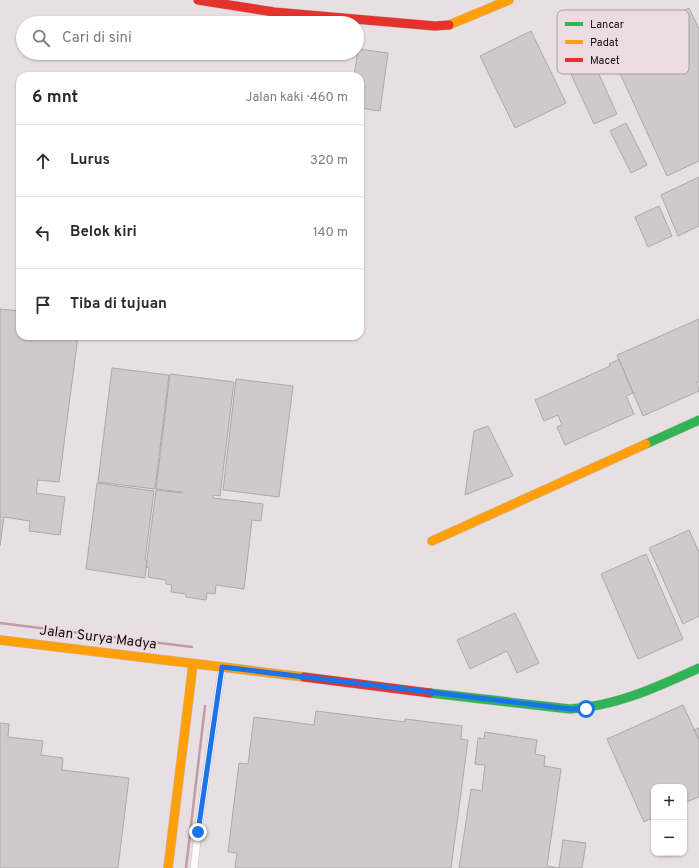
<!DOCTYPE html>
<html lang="id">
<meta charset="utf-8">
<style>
:root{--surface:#fff;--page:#f2f2f3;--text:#2b2b33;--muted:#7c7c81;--line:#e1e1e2}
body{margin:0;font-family:Overpass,sans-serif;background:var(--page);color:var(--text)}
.controls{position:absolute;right:12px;bottom:12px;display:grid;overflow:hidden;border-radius:8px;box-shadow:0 1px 3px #0004}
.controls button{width:36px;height:36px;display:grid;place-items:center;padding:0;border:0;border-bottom:1px solid var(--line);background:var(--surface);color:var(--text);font:20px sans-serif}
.stop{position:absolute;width:12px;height:12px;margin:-9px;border:3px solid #1a73e8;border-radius:50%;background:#fff}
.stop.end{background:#1a73e8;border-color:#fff;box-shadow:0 1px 4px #0008}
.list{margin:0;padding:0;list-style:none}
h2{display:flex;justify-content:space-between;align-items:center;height:52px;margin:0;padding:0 16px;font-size:17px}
h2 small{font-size:13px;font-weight:400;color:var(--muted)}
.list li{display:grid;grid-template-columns:26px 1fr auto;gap:12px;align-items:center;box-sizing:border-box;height:72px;padding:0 16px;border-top:1px solid var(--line)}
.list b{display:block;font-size:15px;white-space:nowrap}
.list em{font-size:13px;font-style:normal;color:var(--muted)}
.icon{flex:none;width:22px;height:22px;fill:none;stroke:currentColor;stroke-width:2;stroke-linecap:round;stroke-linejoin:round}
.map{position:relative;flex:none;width:699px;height:868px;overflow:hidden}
.search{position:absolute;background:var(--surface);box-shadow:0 1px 3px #0004;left:16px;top:16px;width:348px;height:44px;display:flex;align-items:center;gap:10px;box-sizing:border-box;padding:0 14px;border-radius:22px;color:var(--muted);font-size:15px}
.panel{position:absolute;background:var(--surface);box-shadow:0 1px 3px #0004;left:16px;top:72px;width:348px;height:268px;border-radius:12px}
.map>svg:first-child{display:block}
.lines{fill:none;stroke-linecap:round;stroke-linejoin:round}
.stream{stroke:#c39aa9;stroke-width:2.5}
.building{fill:#d0c9cb;stroke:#afa8aa}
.street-casing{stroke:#c5bec1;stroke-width:8}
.fast-casing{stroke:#c5bec1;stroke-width:10}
.slow-casing{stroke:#c5bec1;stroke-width:10}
.jam-casing{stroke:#c5bec1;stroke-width:10}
.street{stroke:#fcfafb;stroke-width:7}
.fast{stroke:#30b455;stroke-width:9}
.slow{stroke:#ff9f0a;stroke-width:9}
.jam{stroke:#e5322d;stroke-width:9}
.route{stroke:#1a73e8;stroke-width:5}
.labels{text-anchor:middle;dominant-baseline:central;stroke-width:3.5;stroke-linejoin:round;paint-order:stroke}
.street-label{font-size:14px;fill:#120d0f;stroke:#ecdbe1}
.key{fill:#ecdbe1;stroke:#ab9da2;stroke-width:1}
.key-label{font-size:11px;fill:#120d0f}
</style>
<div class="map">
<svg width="699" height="868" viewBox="0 0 699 868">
<rect width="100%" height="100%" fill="#e8dfe2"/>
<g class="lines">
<!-- stream -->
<path class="stream" d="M0 623 192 647
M186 868 205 706"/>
</g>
<!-- building -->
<path class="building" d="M689 8 699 29V161L667 176 607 45Z
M531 31 566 103 515 128 480 56Z
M358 49 388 53 380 111 360 108V76H354Z
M588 50 617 114 594 124 565 61Z
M626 123 647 165 631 173 610 131Z
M699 177V226L678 236 661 195Z
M659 206 672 236 648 247 635 217Z
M0 309 20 311V336H78L59 482 38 480 36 493 65 497 60 535 29 531 30 521 4 517 0 546Z
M699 319V382H697L699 391 643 416 617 355Z
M619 359 633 393 626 396 634 414 565 445 557 427 562 425 558 415 544 421 535 400 610 366 609 364Z
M112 368 169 375 155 489 98 482Z
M170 374 234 382 220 496 213 495V498L263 504 261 521 252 520 244 589 216 585 215 594 207 593 206 600 186 597V594L171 592 172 585 166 584V580L148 577 149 568 146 567 156 490 182 493 183 492 156 489Z
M236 379 293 386 279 497 223 490Z
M488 426 513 476 465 495 474 431Z
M97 483 154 491 145 560 147 561 145 578 86 569Z
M689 530 699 552V616L683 624 649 548Z
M646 554 683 639 638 659 601 574Z
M515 613 539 663 517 673 507 651 470 669 457 640Z
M683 705 699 740V797L684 803V787H654V817L644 822 607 739Z
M316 711 405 722V719L462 726 461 739 468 740 451 868H235L237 853 228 852 239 763 248 764 254 717 314 725Z
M0 723 9 724 8 737 43 741 41 755 63 758 62 770 129 778 118 868H0Z
M699 728V740L694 730Z
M485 732 537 740 535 754 545 756 544 766 561 769 547 866 559 868 563 840 586 843 582 868H459L471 789 482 791 485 765 475 764 478 738 484 739Z"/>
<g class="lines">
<defs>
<path id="street" d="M194 868 198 832 222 667"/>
<path id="fast" d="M646 444 699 420
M430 693 570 709C617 706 657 687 699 668"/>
<path id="slow" d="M449 25 509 0
M432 541 646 444
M0 640 304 677
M168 868 193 664"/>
<path id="jam" d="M198 0 274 12 435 26 449 25
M304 677 430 693"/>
</defs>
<!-- street casing -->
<use href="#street" class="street-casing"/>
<!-- fast casing -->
<use href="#fast" class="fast-casing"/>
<!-- slow casing -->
<use href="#slow" class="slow-casing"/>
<!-- jam casing -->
<use href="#jam" class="jam-casing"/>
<!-- street -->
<use href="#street" class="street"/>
<!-- fast -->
<use href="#fast" class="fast"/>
<!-- slow -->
<use href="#slow" class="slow"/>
<!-- jam -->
<use href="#jam" class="jam"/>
</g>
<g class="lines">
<!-- route -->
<path class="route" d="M198 832 222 667 570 709H586"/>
</g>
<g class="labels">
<!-- street labels -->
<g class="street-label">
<text transform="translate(98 638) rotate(7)">Jalan Surya Madya</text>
</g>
</g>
<!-- legend -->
<rect x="557" y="10" width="132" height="64" rx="6" class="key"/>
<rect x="565" y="22" width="18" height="4" fill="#30b455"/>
<rect x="565" y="40" width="18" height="4" fill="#ff9f0a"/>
<rect x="565" y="58" width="18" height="4" fill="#e5322d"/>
<g class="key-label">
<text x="590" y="28">Lancar</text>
<text x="590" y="46">Padat</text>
<text x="590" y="64">Macet</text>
</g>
</svg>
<div class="controls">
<button>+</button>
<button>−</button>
</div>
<div class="stop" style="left:586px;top:709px"></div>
<div class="stop end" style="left:198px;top:832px"></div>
<div class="search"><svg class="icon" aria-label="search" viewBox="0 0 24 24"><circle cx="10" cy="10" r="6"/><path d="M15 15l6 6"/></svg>Cari di sini</div>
<section class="panel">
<h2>6 mnt<small>Jalan kaki · 460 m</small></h2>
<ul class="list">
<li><svg class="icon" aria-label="ahead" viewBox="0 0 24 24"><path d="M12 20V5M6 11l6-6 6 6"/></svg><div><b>Lurus</b></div><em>320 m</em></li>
<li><svg class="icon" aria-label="left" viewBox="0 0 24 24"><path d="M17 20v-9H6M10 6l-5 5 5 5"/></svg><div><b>Belok kiri</b></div><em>140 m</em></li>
<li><svg class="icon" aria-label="arrive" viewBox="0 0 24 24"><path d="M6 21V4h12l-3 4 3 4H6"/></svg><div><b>Tiba di tujuan</b></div></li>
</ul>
</section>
</div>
